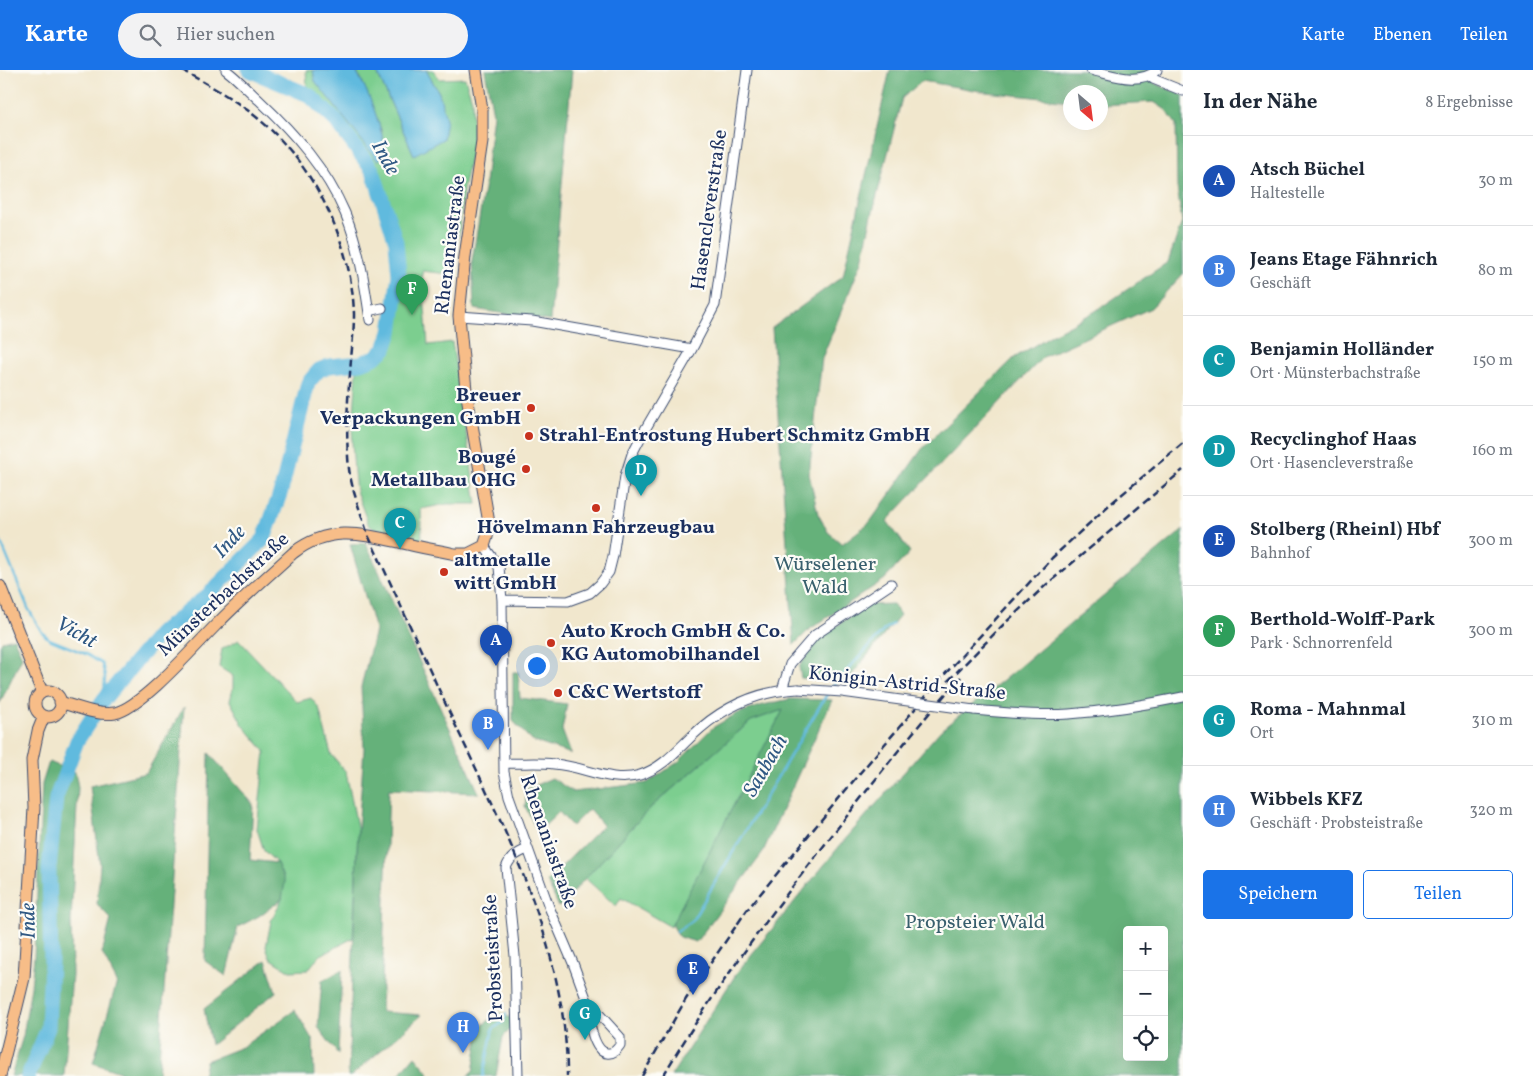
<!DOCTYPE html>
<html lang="de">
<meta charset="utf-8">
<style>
:root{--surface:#fff;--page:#f2f2f3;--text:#1f2937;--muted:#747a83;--line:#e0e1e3;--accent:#1a73e8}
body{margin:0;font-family:Vollkorn,serif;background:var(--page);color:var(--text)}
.controls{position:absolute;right:15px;bottom:15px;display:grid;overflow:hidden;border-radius:5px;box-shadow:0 5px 20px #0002}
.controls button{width:45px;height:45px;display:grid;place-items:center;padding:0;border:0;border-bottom:1px solid var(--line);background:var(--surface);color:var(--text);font:25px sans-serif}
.compass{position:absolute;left:1063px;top:15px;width:45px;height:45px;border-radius:50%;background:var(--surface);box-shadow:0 5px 20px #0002;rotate:152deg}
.you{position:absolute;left:536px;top:595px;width:18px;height:18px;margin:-12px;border:4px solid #fff;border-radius:50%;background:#1a73e8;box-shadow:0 0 0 8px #1a73e833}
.badge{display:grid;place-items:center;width:32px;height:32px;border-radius:50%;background:var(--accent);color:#fff;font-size:16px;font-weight:700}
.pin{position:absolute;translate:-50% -41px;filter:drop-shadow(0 1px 2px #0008)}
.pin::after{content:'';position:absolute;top:26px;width:18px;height:15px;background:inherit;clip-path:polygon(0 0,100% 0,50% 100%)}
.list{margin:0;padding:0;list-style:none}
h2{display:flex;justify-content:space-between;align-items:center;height:65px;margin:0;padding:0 20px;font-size:21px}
h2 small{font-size:16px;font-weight:400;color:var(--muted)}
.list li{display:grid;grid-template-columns:32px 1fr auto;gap:15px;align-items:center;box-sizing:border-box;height:90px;padding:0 20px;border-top:1px solid var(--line)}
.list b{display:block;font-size:19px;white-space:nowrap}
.list p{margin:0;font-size:16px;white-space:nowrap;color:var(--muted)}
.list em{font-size:16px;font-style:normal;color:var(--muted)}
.actions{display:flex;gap:10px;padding:15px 20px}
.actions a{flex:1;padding:11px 0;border:1px solid var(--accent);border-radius:5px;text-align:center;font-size:18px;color:var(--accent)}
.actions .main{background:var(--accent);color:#fff}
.icon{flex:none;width:28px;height:28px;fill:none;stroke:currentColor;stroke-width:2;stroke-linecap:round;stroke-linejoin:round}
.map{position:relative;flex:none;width:1183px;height:1006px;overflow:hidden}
header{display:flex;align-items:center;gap:30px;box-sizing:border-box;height:70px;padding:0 25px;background:var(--accent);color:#fff}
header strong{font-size:24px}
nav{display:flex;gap:28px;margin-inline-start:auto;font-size:18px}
.search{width:350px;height:45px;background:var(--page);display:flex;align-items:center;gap:12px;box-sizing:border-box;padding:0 18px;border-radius:28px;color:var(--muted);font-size:19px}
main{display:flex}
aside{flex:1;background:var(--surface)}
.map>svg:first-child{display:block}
.green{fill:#7cce8f;stroke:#4c7e76}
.forest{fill:#65b17a;stroke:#40706c;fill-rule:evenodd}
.water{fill:#60bade;stroke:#3e749e}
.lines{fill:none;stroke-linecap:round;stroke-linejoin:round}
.stream{stroke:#60bade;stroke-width:2.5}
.river{stroke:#60bade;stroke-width:15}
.minor-casing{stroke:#3b4b6f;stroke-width:11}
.major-casing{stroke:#3b4b6f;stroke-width:13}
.minor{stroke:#fff;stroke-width:9}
.major{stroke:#f7bd88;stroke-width:11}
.rail{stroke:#1b2f5e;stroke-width:2.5;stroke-dasharray:8 4;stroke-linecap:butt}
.minor-bridge-casing{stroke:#3b4b6f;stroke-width:11;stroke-linecap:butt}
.minor-bridge{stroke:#fff;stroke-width:9}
.poi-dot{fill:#c8321e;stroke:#fdfcf7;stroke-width:2}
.labels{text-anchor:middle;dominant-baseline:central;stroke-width:4.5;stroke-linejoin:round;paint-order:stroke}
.street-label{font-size:20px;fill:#1b2f5e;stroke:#fdfcf7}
.poi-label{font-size:20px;font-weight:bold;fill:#1b2f5e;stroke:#fdfcf7;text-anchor:start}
.park-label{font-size:20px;fill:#385f6d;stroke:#fdfcf7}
.water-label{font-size:21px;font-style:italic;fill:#305984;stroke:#fdfcf7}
</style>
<header>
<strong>Karte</strong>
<div class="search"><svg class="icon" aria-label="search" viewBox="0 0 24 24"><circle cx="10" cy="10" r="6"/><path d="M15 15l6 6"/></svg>Hier suchen</div>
<nav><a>Karte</a><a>Ebenen</a><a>Teilen</a></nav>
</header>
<main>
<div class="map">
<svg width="1183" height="1006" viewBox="0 0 1183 1006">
<rect width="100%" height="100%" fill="#fdfcf7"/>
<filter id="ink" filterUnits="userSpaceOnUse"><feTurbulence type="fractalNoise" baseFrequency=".02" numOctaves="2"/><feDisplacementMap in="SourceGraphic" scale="10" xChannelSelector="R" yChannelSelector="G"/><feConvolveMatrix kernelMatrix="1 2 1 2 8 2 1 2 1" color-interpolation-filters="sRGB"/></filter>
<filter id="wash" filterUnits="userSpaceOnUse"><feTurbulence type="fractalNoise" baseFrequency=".0096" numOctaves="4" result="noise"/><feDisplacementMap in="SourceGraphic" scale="20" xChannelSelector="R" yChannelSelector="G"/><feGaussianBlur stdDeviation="1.12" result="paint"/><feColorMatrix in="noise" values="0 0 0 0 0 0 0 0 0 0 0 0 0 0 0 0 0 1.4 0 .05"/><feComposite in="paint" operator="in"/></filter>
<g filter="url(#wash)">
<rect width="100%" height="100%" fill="#f1e7cd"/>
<!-- green -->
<path class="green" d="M306 0H313L315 11 378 90 382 62 361 8 355 0H376L414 85 445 49 439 23 426 0H433L440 9 465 8 472 30 473 73 463 119 459 162 449 204 422 201 428 275 452 272 477 434H447L421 439 422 473 369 456 356 421 354 402 352 372 357 300 382 287 392 276 404 219 402 190 395 157 377 101 365 83 343 55 307 17Z
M239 570 297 632 311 628 319 638 331 684 346 702 358 761 353 868 319 886 308 900 290 901 270 888 266 877 271 851 282 829 277 793 264 781 257 759 265 681 243 655 230 631 233 618V606L219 597 222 579Z
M784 639 671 857 621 828 616 836 585 808 650 738 751 651Z"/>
<!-- forest -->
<path class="forest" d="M485 0H572L550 251 474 239 472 191 485 113 493 44Z
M890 0H1154V13L1183 25V204L1151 238 1043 287 887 451 910 482 885 509 810 559 794 575 772 258 843 206ZM922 11 986 22 1070 31V22H1100L1101 35 1154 32 1166 40 1176 54 1177 117 1182 152 1168 192 1094 242 1053 264 1014 288 922 379 870 452 842 474 828 462 818 444 809 404 822 288 862 191 871 149 902 28Z
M1183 460V1006H671L738 901 842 773 941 660 1013 602ZM1127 860H1164V987H1127Z
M366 473 479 723 389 719 381 942 422 945 351 1006H348L358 761 364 679 361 617 375 560 350 474Z
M893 534 900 545 846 612 801 608 799 597 818 569 866 535Z
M14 568 22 587 0 633V575L2 571Z
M513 602H518L520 628 567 634 562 660 571 684 532 671 513 651Z
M790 629 832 630 762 784 696 872 679 867 672 854 783 640 751 651 650 738 559 837 547 811 603 755 589 739 572 756 559 742 539 761 534 755 525 736 527 719 552 708 573 722 647 713 678 692 712 658 736 644 763 635Z
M184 637 158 1006H131L93 993 117 912 102 883 111 849 97 834 100 795 90 716 146 703Z
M209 683 253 734 250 790 277 793 285 812 282 829 259 846 238 857 226 906 205 891Z
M49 692 75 702 78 717 71 851 72 905 64 1006H11L23 966 31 916 34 887 42 714Z
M266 890 276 922 211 975 204 939Z
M342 900 338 984 318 957 322 911Z
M295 940 313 971 314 1006H203L206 991 242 977Z
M499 943 511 948 510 960 503 967 496 1006H467L473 1002 480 957Z
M415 986 429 1003 428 1006H398Z"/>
<!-- water -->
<path class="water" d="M313 0H355C370 22 381 57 386 83L378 91 315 11Z
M376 0H426L439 23 446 49 443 69 414 85Z"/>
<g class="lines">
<!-- stream -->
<path class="stream" d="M0 470 28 538 41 561 49 569 86 584 102 594 105 606 104 629
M830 619 884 560 893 554
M677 861 692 851 827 624
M483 1006 493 959 503 952 506 944"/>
<!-- river -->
<path class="river" d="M28 1006 48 958 51 893 49 799 56 728 77 671 104 629 159 564 207 526 264 469 281 421 308 313 319 300 329 296 361 293 374 288 385 279 391 262 399 205 396 172 373 101 336 51 309 25 249 0"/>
</g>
</g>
<g filter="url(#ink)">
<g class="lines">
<defs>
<path id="minor" d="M226 0C238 9 249 21 260 31 295 64 326 99 345 143 359 176 365 215 370 250
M1091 0C1113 5 1138 16 1157 0
M1149 6 1153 9 1183 21
M369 241 382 238
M459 246 532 251 692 279 643 363 632 384 625 406 613 486 609 502 600 514 590 523 568 531 502 530
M692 279 715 235 747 0
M484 476 499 497 502 530 504 702 509 726 549 837 573 893 587 931 620 967V975C617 979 614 984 607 983 593 982 589 949 586 937L587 931
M782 620 790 594 815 565 891 514
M974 640C1005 643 1038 646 1069 644 1108 641 1145 635 1183 627
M504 693C521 694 538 692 554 694 584 696 611 714 640 705 662 698 676 681 692 666 721 638 757 621 798 619
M518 1006 515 886 506 798C510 787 516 784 527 779"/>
<path id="major" d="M0 516 42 622
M35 634a13 13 0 1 1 26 0a13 13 0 1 1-26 0Z
M60 632C77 637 99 646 115 643 142 637 194 577 215 556 240 530 267 507 293 483 328 456 358 463 399 472 417 477 436 480 455 484H468L484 476 487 467 489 453 466 320 459 246 465 186 482 72V40L476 0
M0 1006 24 908 34 738 32 690 38 661 44 646"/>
</defs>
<!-- minor casing -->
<use href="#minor" class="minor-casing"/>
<!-- major casing -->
<use href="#major" class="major-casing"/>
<!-- minor -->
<use href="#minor" class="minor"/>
<!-- major -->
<use href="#major" class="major"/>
<!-- rail -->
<path class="rail" d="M181 0C216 18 253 40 280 69 323 115 352 180 354 244 354 264 351 284 350 304 347 335 346 368 349 399 352 421 361 443 368 465 397 526 424 588 453 650 506 763 567 878 567 1006
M948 611 1002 556 1046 515 1183 400
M642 1006 686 929 747 840 859 704 945 604 1052 488 1108 436 1183 373
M663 1006C716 916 776 837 840 755 879 705 918 654 961 607"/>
<defs>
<path id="minor-bridge" d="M798 619 842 622 974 640"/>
</defs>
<!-- minor-bridge casing -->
<use href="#minor-bridge" class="minor-bridge-casing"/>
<!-- minor-bridge -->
<use href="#minor-bridge" class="minor-bridge"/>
</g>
</g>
<!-- markers -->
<g class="poi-dot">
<circle cx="531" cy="338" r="5"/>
<circle cx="529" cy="366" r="5"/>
<circle cx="526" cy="399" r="5"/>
<circle cx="596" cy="438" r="5"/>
<circle cx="444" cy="502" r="5"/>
<circle cx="551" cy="573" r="5"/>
<circle cx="558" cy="623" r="5"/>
</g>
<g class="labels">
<!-- street labels -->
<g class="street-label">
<text transform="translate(710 140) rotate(-82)">Hasencleverstraße</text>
<text transform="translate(451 175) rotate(-83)">Rhenaniastraße</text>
<text transform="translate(224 525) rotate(-43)">Münsterbachstraße</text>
<text transform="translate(907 614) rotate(6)">Königin-Astrid-Straße</text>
<text transform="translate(548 772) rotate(71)">Rhenaniastraße</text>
<text transform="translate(494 888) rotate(-93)">Probsteistraße</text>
</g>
<!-- poi labels -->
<g class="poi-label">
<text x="521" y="326" text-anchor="end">Breuer<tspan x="521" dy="23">Verpackungen GmbH</tspan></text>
<text x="539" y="366">Strahl-Entrostung Hubert Schmitz GmbH</text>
<text x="516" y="388" text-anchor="end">Bougé<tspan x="516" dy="23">Metallbau OHG</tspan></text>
<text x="596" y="458" text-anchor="middle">Hövelmann Fahrzeugbau</text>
<text x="454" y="491">altmetalle<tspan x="454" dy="23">witt GmbH</tspan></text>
<text x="561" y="562">Auto Kroch GmbH &amp; Co.<tspan x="561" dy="23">KG Automobilhandel</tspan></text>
<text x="568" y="623">C&amp;C Wertstoff</text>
</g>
<!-- park labels -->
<g class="park-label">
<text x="825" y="495">Würselener<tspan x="825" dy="23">Wald</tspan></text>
<text x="975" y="853">Propsteier Wald</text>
</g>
<!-- water labels -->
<g class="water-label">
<text transform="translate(385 88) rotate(61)">Inde</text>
<text transform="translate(230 472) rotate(-47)">Inde</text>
<text transform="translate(76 563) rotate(29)">Vicht</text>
<text transform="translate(766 696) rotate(-60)">Saubach</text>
<text transform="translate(29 851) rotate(-91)">Inde</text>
</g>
</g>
</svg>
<div class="controls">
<button>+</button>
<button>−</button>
<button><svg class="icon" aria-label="locate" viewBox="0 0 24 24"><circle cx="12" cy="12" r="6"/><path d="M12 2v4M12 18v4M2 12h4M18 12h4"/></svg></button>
</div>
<svg class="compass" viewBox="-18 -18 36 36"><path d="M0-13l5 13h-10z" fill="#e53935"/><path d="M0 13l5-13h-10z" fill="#747a83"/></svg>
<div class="you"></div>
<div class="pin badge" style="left:496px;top:596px;background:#1a4fb4">A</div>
<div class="pin badge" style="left:488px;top:680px;background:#3f7fe0">B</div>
<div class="pin badge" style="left:400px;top:479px;background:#0f9aa8">C</div>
<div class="pin badge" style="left:641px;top:426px;background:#0f9aa8">D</div>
<div class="pin badge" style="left:693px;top:925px;background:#1a4fb4">E</div>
<div class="pin badge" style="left:412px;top:245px;background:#2e9e5b">F</div>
<div class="pin badge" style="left:585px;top:970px;background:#0f9aa8">G</div>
<div class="pin badge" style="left:463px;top:983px;background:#3f7fe0">H</div>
</div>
<aside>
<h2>In der Nähe<small>8 Ergebnisse</small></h2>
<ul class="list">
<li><span class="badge" style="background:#1a4fb4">A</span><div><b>Atsch Büchel</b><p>Haltestelle</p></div><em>30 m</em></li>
<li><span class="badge" style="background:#3f7fe0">B</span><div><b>Jeans Etage Fähnrich</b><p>Geschäft</p></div><em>80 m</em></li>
<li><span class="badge" style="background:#0f9aa8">C</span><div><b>Benjamin Holländer</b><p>Ort · Münsterbachstraße</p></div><em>150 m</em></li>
<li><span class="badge" style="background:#0f9aa8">D</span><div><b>Recyclinghof Haas</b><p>Ort · Hasencleverstraße</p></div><em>160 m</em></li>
<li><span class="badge" style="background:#1a4fb4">E</span><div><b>Stolberg (Rheinl) Hbf</b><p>Bahnhof</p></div><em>300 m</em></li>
<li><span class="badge" style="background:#2e9e5b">F</span><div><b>Berthold-Wolff-Park</b><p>Park · Schnorrenfeld</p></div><em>300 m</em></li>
<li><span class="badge" style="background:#0f9aa8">G</span><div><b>Roma - Mahnmal</b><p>Ort</p></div><em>310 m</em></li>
<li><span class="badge" style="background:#3f7fe0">H</span><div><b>Wibbels KFZ</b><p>Geschäft · Probsteistraße</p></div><em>320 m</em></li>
</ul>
<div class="actions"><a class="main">Speichern</a><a>Teilen</a></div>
</aside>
</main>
